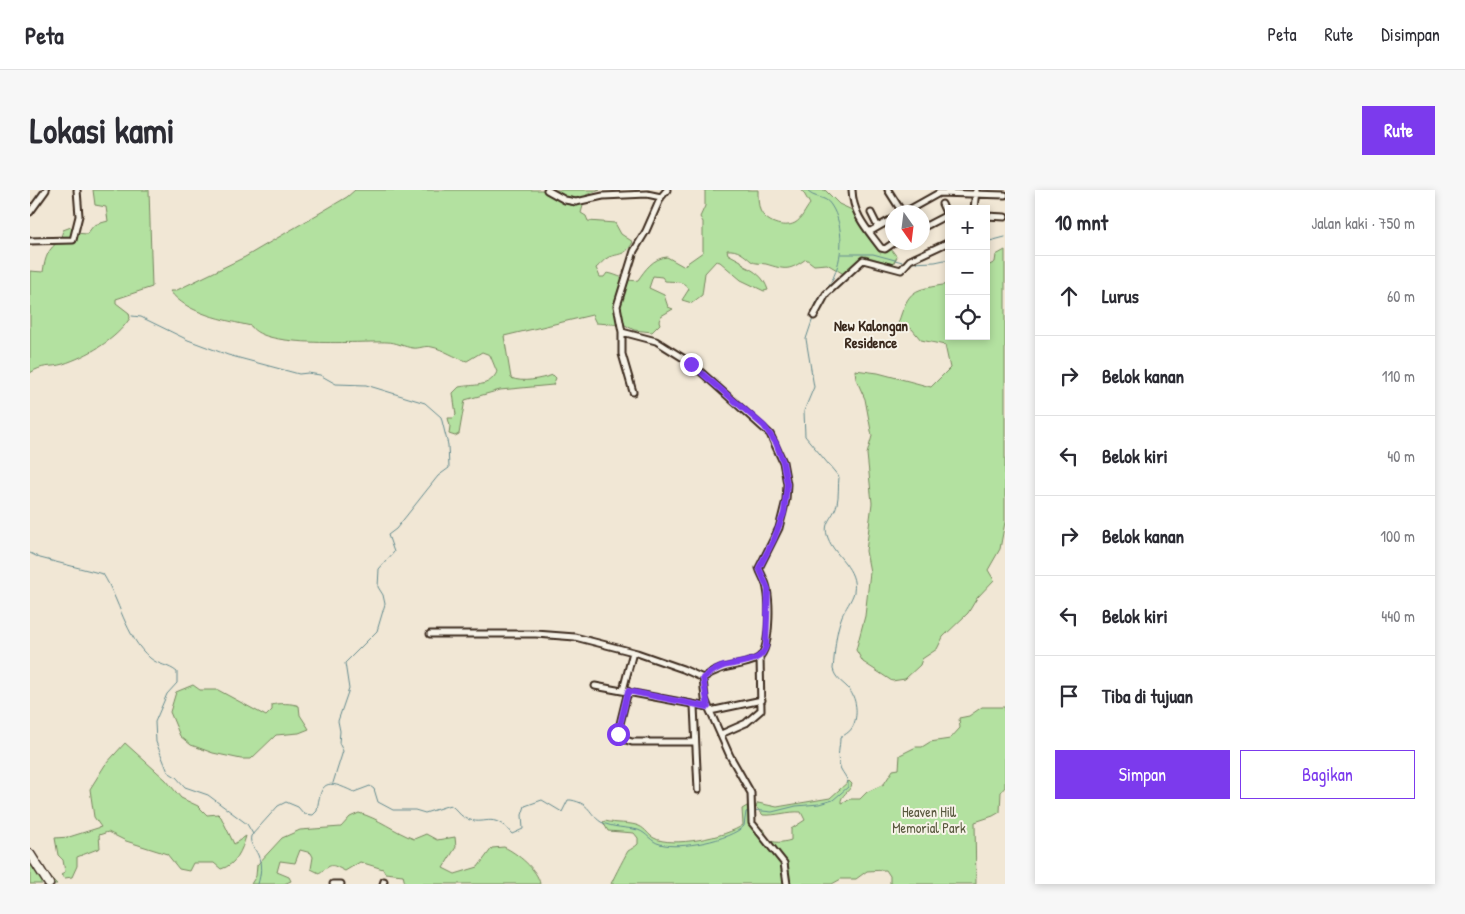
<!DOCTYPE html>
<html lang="id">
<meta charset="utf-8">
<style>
:root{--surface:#fff;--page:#f7f7f7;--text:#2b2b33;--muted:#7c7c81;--line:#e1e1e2;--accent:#7c3aed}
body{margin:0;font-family:"Patrick Hand",sans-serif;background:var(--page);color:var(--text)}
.controls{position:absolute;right:15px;top:15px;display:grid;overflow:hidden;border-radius:0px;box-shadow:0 2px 8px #0003}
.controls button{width:45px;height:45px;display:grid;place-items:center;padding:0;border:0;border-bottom:1px solid var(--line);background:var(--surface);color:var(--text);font:25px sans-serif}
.compass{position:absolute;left:855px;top:15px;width:45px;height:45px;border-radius:50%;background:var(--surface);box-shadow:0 2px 8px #0003;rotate:166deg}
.stop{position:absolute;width:15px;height:15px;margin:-11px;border:4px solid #7c3aed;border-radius:50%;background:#fff}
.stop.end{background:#7c3aed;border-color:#fff;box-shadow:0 1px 5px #0008}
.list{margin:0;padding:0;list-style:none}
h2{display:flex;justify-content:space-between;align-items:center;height:65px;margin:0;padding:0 20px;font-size:21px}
h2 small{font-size:16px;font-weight:400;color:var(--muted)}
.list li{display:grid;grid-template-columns:32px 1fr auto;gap:15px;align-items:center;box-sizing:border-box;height:80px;padding:0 20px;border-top:1px solid var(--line)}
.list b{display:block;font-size:19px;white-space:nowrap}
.list em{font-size:16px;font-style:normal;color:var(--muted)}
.actions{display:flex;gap:10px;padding:15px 20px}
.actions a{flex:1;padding:11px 0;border:1px solid var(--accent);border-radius:0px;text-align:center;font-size:18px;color:var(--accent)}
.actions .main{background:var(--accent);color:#fff}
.icon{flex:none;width:28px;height:28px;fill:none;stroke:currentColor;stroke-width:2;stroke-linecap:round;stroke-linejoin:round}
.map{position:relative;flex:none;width:975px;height:694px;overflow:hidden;border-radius:0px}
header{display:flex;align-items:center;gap:30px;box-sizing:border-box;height:70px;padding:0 25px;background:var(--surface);border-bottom:1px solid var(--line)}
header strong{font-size:24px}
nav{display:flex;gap:28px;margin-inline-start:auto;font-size:18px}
.intro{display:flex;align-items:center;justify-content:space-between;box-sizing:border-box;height:120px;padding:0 30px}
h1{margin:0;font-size:35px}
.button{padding:12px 22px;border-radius:0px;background:var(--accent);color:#fff;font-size:18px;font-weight:700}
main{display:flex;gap:30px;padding:0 30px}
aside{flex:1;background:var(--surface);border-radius:0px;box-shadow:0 2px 8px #0003}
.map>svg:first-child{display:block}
.green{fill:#b3e1a0;stroke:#77865f}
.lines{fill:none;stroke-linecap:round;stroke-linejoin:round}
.stream{stroke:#628a8e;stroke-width:1}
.minor-casing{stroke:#3b2a1e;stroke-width:9}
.secondary-casing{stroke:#3b2a1e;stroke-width:11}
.minor{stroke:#f7f3e8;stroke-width:5}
.secondary{stroke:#f7f3e8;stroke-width:8}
.route{stroke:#7c3aed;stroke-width:6}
.labels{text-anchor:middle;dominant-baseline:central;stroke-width:4;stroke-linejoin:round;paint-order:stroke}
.park-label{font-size:14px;fill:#59583e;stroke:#f7f3e8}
.neighbourhood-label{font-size:15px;font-weight:bold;fill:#3b2a1e;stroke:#f7f3e8}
</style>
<header>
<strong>Peta</strong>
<nav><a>Peta</a><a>Rute</a><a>Disimpan</a></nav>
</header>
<div class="intro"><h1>Lokasi kami</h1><a class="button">Rute</a></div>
<main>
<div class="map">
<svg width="975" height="694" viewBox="0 0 975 694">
<rect width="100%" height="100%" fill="#f1e7d5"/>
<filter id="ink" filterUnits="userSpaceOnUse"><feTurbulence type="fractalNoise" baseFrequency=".02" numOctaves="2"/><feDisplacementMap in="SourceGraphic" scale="10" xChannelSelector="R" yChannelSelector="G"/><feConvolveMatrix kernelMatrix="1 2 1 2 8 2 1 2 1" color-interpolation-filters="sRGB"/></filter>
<g filter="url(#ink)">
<!-- green -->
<path class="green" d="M63 0H119L122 97 86 109V113L99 123 100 128C86 150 57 166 33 174 20 178 13 174 0 183V81L13 82C15 68 18 58 30 51L33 40 41 37 46 43 57 44 64 35 78 31 76 17 65 15Z
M325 0H570L556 5 551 23 556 26 558 31 585 33 591 44 603 52C596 65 592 63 579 67 574 69 570 75 566 78L570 87H574L577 83C587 84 599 93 608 90 615 80 623 68 637 67L653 76 673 62V32L670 27 675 16V0H728C728 6 728 14 730 20 735 32 753 39 765 33 772 29 775 20 780 14L772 0H795L809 14 822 20 830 36 850 63 861 59 867 67 863 74 835 66 817 86 797 74 784 75 776 69C759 81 756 80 736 74 731 73 725 74 721 71 714 65 708 59 697 60L698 64 711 71 714 76C725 81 734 87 738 100L734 101 711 90 690 72 686 71 675 83 672 105 662 113 652 110 659 99C653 90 645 92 635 91L632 87 623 86 619 98 634 105 638 117 643 119 631 126 629 131 630 134 622 142 604 140 595 135 566 133 562 125 474 146 481 188C493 193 510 189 523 185L526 188 523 195 470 200 435 210 429 244 425 246 419 244 420 236 418 228H423L426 225 423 203 429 197C444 194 459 198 467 182L460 165 452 162 437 171C425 168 413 159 402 157 395 155 389 159 383 158 374 157 366 152 357 152 331 151 234 159 221 136 195 130 157 124 140 101H145L215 67 317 7Z
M975 60V332L970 359 958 380 964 390 947 408 938 423 913 447 907 459 892 469 890 475 875 489 862 491 833 472 826 460 835 426 840 382 836 361 842 313 837 264 842 246 835 209 826 189 825 180 848 183 901 197 920 178 915 155 891 150 882 139 868 134C879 98 883 100 919 94V146H956V77L965 72 966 65Z
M163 495 170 500H188L236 526 242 520V515C248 513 263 513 269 516L270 525 279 539 269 543 246 545 221 569H211L183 563 161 555 150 546 140 522 146 502Z
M952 517H975V597L971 602 970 622 963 626 945 632 946 694H860V686L856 680 837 681 826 689H811L802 694H581C582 691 596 664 598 661 601 659 605 657 608 654V648L604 643 578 641 573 632 575 631C586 634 599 632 609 636 616 639 618 645 624 648 641 658 697 647 713 635L712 619 717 616 721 631 735 641 737 650C746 653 751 653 761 650V639L775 630 771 622C758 621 746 626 733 625L726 617 728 613 747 617 800 608 819 591 822 594C820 602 810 605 811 613L820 609H830L837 602 854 594 863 580 869 579 870 565 886 557H892L900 552 920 549 930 538 929 528 939 526Z
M95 553 136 590 151 608 168 616 177 625 188 624 191 627 204 654 216 646C212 660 206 675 191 679L184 673H163L159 681 149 679 137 664 96 651 78 642 69 645 70 658 47 667V676L42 687 35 688 31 685 35 682 33 670 28 665 25 648 39 647 71 637 64 627 60 599 75 575Z
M329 623C348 628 365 642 384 649L396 644 407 650 425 647 426 657 413 678 425 684 448 677 462 658 474 657C487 663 508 680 510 694H375L373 685 355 683 353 679 330 672 315 681C299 673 303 674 289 683L281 679 283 667 281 663 270 660 265 673 250 671 247 682 259 687 261 691 254 694H221L226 686 227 675 252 648 270 640 311 637 320 627Z
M0 669 17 692 22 689 27 694H0Z"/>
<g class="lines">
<!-- stream -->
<path class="stream" d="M776 0C785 10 795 5 801 15 815 36 813 69 802 90 795 103 785 108 783 124
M956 52 975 47
M811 64H843L876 73
M880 73 905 72 919 69
M102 126 111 127 158 150 198 165 269 184 278 183 290 185 306 194 336 195 395 213 411 227 418 255 419 278 408 286 366 339 358 345 364 362 349 379 348 397 353 405 355 414 347 441 315 473 319 499 308 531 310 541 309 553 313 561 303 593
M0 363 10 368 73 384C90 411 95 446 120 468 128 475 139 475 147 482V493L137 504 125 532 126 552 138 582 146 587 155 597 178 605 217 634 223 644
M723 620 742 622 766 616 789 614 803 610 818 597C819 587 811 583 809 574 807 567 810 556 810 548 814 545 820 542 822 538 829 526 827 507 817 497 812 492 805 488 803 479 805 461 805 444 812 426 815 419 822 410 824 402 828 378 805 367 798 348 792 332 803 329 807 314 809 305 808 295 809 287L775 246 774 221 784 197 776 149 783 128
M228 694C231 684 232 675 228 665 225 658 219 654 221 646L248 616 256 612 268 617 274 624 283 625 287 621C291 592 295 588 324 602L340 596 344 599 348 612 363 620H385L395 623 420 615C426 618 429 625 435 628 456 638 461 619 482 644L493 639 492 625 495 616 512 610 532 622 538 610H541C561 614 558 623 571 632 583 638 596 637 608 640 617 643 621 652 630 654 650 660 700 650 714 636L716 622 719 621"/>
<defs>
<path id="minor" d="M517 0 535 10 546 12 573 6 617 4 631 7
M637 0 631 7 616 41 604 61 587 116 592 142 626 151 661 173 740 244 753 272 757 294 756 310 749 338 729 378C731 385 736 391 737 399 740 414 741 462 727 469 708 478 695 473 673 488L675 509 680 521 700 566 721 603 722 633 754 673 757 694
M822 0C823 25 837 39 851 58L855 59 865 52
M858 0 872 22
M912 14 917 25
M944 19 946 0
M0 22 16 0
M875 22 909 3 975 5
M841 23 848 37
M956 26 975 27
M892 38 919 24
M839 42 862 29
M0 51 43 50 49 26 47 0
M784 126 796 104 833 70 871 80 880 70 919 52
M592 142V164L603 202
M400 444H506L545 447 607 463 653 479 673 488
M565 496 678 517
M593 500 603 462
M598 501 588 542 593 549 602 552H665
M664 516 668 600
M680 521 732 510
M691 544 716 533 731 520 730 467
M303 694H311
M353 694 354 691"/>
<path id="secondary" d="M0 664 19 694"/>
</defs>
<!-- minor casing -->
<use href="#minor" class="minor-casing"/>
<!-- secondary casing -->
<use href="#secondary" class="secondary-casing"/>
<!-- minor -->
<use href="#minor" class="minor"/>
<!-- secondary -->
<use href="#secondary" class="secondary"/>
</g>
</g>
<g class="lines" filter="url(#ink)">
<!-- route -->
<path class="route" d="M588 544 598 501 678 517 673 488C679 484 684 480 691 477 706 471 731 475 736 456L738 399 729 378 744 349 754 323 757 294 753 272 746 253 734 236 661 174"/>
</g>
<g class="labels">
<!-- park labels -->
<g class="park-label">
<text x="899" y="621">Heaven Hill<tspan x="899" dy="16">Memorial Park</tspan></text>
</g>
<!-- neighbourhood labels -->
<g class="neighbourhood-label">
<text x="841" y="135">New Kalongan<tspan x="841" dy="17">Residence</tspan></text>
</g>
</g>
</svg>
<div class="controls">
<button>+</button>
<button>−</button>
<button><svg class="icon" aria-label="locate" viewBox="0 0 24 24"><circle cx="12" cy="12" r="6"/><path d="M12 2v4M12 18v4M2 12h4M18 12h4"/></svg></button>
</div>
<svg class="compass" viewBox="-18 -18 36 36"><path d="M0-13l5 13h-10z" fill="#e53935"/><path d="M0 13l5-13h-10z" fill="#7c7c81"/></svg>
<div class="stop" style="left:588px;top:544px"></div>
<div class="stop end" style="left:661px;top:174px"></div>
</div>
<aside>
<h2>10 mnt<small>Jalan kaki · 750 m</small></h2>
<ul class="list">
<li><svg class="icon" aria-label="ahead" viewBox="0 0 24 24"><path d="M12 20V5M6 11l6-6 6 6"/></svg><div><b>Lurus</b></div><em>60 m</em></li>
<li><svg class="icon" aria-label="right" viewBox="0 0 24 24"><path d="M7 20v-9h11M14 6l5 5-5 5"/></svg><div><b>Belok kanan</b></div><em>110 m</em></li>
<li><svg class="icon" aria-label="left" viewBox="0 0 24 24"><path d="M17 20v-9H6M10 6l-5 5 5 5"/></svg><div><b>Belok kiri</b></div><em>40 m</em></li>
<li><svg class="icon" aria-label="right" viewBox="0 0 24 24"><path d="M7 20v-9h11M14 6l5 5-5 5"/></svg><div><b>Belok kanan</b></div><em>100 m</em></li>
<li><svg class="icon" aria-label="left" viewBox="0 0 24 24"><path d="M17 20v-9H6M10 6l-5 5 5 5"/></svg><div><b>Belok kiri</b></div><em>440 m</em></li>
<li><svg class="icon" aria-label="arrive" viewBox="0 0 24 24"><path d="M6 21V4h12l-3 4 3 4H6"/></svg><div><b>Tiba di tujuan</b></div></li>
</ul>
<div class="actions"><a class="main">Simpan</a><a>Bagikan</a></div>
</aside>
</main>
